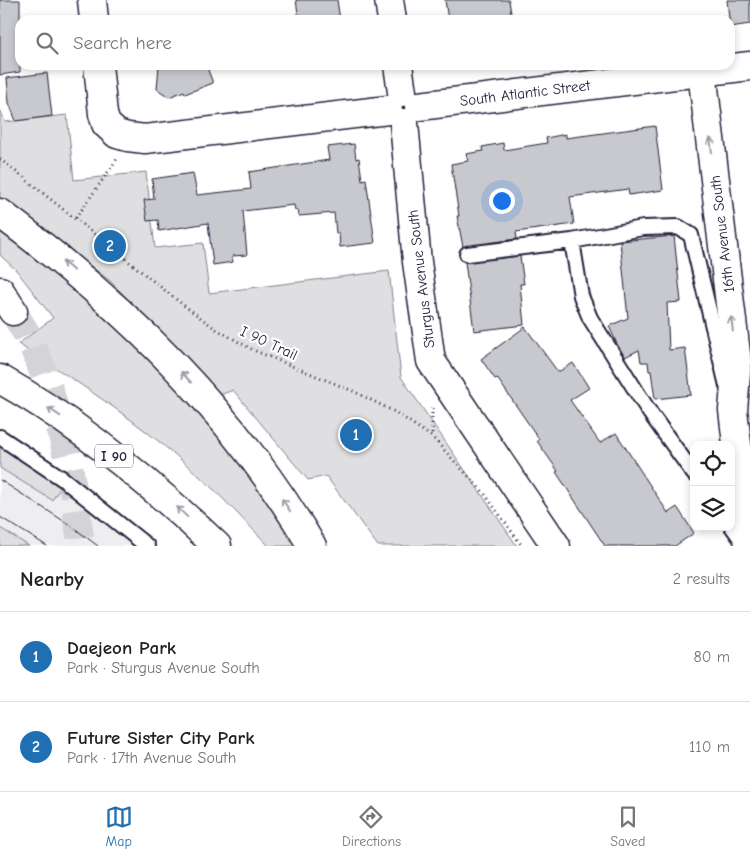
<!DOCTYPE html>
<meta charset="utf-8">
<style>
:root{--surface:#fff;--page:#f2f2f2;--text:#222;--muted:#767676;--line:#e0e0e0;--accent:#1f6fb2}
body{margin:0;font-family:"Comic Neue",sans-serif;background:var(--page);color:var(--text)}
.controls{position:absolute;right:15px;bottom:15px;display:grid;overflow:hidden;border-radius:10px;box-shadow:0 2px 8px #0003}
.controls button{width:45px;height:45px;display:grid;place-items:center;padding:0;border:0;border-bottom:1px solid var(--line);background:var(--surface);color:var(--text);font:25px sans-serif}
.you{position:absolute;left:501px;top:200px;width:18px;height:18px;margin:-12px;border:4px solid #fff;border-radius:50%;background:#1a73e8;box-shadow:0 0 0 8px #1a73e833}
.badge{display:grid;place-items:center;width:32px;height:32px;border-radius:50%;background:var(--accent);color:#fff;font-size:16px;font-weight:700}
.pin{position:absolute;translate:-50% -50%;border:2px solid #fff;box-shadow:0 1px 5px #0006}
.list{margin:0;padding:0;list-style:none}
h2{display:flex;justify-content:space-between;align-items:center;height:65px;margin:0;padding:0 20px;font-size:21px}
h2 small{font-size:16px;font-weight:400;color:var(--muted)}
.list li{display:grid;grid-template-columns:32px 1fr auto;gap:15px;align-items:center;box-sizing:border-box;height:90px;padding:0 20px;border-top:1px solid var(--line)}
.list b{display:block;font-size:19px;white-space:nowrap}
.list p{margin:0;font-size:16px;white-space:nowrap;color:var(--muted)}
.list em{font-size:16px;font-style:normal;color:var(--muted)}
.icon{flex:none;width:28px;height:28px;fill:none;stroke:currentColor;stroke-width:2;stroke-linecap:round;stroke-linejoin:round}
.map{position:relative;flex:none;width:750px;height:546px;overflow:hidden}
.search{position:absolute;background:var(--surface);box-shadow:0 2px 8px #0003;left:15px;right:15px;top:15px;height:55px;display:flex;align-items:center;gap:12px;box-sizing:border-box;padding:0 18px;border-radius:15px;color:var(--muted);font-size:19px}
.sheet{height:245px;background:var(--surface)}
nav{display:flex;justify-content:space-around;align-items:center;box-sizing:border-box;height:70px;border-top:1px solid var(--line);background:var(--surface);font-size:14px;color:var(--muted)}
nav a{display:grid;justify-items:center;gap:2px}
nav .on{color:var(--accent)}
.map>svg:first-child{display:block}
.built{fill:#eeeef1}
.green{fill:#dfdfe2;stroke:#80808e}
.building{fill:#c8c8cf;stroke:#22223b}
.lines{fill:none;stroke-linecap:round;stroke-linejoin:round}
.motorway-tunnel{stroke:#d3d3d8;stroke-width:28;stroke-dasharray:28 14;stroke-linecap:butt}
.service-casing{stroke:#22223b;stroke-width:18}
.minor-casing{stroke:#22223b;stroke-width:31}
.motorway-casing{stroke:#22223b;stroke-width:31}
.path{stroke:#22223b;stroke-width:3;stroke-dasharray:1 4;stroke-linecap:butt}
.service{stroke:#fff;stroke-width:14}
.minor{stroke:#fff;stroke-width:28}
.motorway{stroke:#fff;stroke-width:28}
.tram{stroke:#22223b;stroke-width:1}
.oneway{stroke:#9c9ca7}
.labels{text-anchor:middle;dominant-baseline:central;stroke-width:4.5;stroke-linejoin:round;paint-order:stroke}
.shield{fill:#fff;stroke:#646476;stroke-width:1}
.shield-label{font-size:14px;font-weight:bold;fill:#22223b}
.street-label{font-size:15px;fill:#22223b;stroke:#fff}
</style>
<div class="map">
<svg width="750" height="546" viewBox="0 0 750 546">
<rect width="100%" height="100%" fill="#fff"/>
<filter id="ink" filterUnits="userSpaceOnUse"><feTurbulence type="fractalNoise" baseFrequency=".02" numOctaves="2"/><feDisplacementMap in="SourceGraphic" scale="10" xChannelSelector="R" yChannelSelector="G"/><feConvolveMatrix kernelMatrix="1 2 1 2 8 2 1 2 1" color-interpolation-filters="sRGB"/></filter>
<g filter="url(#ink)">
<!-- built -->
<path class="built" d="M0 427 20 439 102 499 130 521 148 538 154 546H0Z"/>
<!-- green -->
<path class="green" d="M0 109 5 122 67 115 74 180 146 172 155 248 203 243 209 293 389 271 401 377 517 546H378L326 476 308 480 233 390 220 395 204 376 109 280 33 222 0 199Z
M0 232 48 265 115 322 214 424 300 546H269C245 522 222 496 196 473 142 424 80 383 18 344L53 318 17 271 0 255Z
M0 447 61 487 52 500 0 468Z
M0 528 29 546H0Z"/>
<!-- building -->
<path class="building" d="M0 0H20V72L0 75Z
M296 0H337L340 20H299Z
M445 0H509L512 20H448Z
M727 0H750V24L730 27Z
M159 65H206L213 83 185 94 184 91 169 97 157 89Z
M47 73 52 116 16 121 9 103 7 78Z
M655 126 663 190 629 195 628 189 570 197 574 224 516 232 517 239 463 247 457 216H459L451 164 468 161 466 154 483 151 482 147 503 143 504 150 547 143 546 138 566 134V138Z
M354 144 356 159 359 158 362 180 366 179 375 243 340 247 339 233H336L334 213 299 216 298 210 295 211 294 205 243 211 247 255 232 256 233 262 213 265 208 223 159 231 158 220 147 221 144 200 154 199 152 179 193 173 197 195 251 189 249 172 329 160 327 147Z
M674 236 681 302 667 303 669 350 685 348 691 395 655 399 651 371H649L648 362H641L639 350 625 357 617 344 609 326 628 318 620 241Z
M520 256 524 284H520L524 325 474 331 465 262Z
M525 327 558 372 573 363 589 388 570 400 600 443 616 433 668 513 677 507 694 533 675 546H605L556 472 558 471 537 441 539 439 497 378 495 379 481 359Z"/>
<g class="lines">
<!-- motorway-tunnel -->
<path class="motorway-tunnel" d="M13 311C19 322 27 333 32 345 60 408 73 477 81 546"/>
<defs>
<path id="service" d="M467 254 572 241
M0 437 63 479 147 546
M694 474 650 413 590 318 581 296 572 241 643 228 678 227 691 235 727 386
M731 525 744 543"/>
<path id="minor" d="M92 0 94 20
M389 0 392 20
M98 65 103 114 106 124 117 134 128 137 145 139 388 110
M398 65 402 92
M702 72 737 362 733 410 749 546
M419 106 750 66
M404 123 417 262 431 361 556 546"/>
<path id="motorway" d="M0 213C125 307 232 410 312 546
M0 291 13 311
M0 379C80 424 151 483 217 546"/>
</defs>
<!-- service casing -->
<use href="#service" class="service-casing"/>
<!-- minor casing -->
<use href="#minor" class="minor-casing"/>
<!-- motorway casing -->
<use href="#motorway" class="motorway-casing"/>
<!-- path -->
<path class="path" d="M0 159 182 304 216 329 253 350 353 391 395 412 432 437 484 493 522 546
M76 218 117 159
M432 408V437"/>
<!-- service -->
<use href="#service" class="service"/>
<!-- minor -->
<use href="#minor" class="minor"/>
<!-- motorway -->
<use href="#motorway" class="motorway"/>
<!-- tram -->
<path class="tram" d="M0 480 70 525 98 546
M0 517 47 546"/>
</g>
<!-- one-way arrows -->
<defs><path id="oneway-shaft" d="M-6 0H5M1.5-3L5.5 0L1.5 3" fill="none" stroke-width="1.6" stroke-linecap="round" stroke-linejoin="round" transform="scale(1.25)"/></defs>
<g class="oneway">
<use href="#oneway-shaft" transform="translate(711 145) rotate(-97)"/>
<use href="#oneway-shaft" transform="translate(68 266) rotate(-140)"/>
<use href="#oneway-shaft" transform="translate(732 324) rotate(-97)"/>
<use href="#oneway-shaft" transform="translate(186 377) rotate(-133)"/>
<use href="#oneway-shaft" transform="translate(54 412) rotate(-146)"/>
<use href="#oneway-shaft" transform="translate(286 505) rotate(-123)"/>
<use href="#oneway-shaft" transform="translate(182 512) rotate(-137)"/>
</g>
</g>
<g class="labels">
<!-- shield labels -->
<rect class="shield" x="95" y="444.5" width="38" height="23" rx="4"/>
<g class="shield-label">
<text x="114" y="456">I 90</text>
</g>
<!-- street labels -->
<g class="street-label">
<text transform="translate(525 93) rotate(-7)">South Atlantic Street</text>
<text transform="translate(722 234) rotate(-97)">16th Avenue South</text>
<text transform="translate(421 279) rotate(-97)">Sturgus Avenue South</text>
<text transform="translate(269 343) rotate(25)">I 90 Trail</text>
</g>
</g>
</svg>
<div class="controls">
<button><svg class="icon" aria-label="locate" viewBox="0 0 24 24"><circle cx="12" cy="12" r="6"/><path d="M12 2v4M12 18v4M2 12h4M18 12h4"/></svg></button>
<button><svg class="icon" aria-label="layers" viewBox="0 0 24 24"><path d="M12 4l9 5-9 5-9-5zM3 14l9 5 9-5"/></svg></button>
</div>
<div class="you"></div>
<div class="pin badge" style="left:356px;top:435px">1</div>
<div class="pin badge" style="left:110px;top:246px">2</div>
<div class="search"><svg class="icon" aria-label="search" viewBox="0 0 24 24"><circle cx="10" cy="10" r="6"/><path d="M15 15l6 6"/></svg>Search here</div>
</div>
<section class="sheet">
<h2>Nearby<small>2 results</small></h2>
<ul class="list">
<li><span class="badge">1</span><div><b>Daejeon Park</b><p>Park · Sturgus Avenue South</p></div><em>80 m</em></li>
<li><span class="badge">2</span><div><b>Future Sister City Park</b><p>Park · 17th Avenue South</p></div><em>110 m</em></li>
</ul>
</section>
<nav>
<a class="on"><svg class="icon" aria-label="map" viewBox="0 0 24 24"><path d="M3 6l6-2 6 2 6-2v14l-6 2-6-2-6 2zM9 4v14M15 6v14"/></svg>Map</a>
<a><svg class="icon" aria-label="directions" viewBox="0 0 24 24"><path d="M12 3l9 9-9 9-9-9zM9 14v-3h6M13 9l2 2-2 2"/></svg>Directions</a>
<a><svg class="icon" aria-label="saved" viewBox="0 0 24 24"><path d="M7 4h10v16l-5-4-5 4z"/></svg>Saved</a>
</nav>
